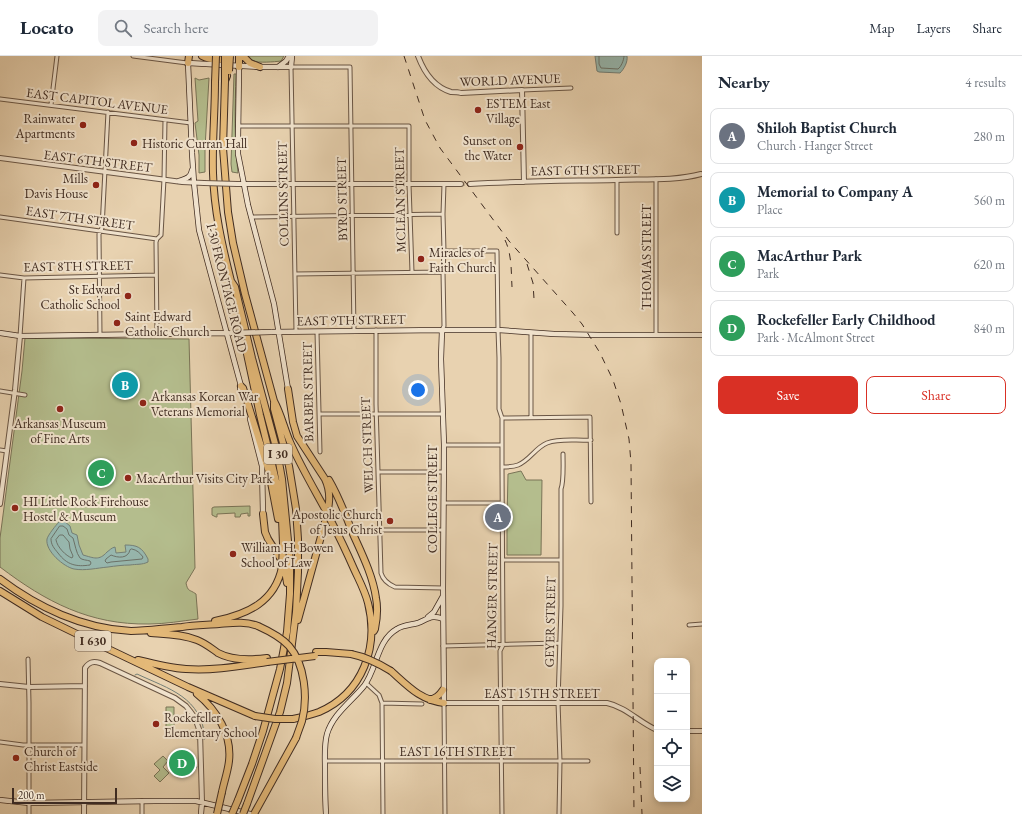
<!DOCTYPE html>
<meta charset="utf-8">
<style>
:root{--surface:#fff;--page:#f2f2f3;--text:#1f2937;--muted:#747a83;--line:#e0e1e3;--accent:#d93025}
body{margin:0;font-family:"EB Garamond",serif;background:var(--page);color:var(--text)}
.controls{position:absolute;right:12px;bottom:12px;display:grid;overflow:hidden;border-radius:8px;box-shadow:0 2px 6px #0003}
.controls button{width:36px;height:36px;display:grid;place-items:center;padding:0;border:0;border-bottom:1px solid var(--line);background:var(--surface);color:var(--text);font:20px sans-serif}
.scale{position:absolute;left:12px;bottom:10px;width:105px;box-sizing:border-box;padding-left:4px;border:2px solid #402c21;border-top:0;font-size:11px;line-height:14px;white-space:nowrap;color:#402c21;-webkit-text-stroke:3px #f0e2cc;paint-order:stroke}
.you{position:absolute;left:418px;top:334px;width:14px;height:14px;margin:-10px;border:3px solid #fff;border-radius:50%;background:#1a73e8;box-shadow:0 0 0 6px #1a73e833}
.badge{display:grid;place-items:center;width:26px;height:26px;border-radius:50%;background:var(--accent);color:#fff;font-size:13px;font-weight:700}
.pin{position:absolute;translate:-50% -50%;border:2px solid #fff;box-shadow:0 1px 4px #0006}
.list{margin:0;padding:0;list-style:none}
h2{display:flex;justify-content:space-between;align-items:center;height:52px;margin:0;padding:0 16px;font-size:17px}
h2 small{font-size:13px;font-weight:400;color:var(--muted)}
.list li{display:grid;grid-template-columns:26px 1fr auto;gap:12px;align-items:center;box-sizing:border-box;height:56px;margin:0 8px 8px;padding:0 8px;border:1px solid var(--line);border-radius:8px}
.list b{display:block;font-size:15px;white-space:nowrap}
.list p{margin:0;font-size:13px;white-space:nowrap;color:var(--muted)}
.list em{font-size:13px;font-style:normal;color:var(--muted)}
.actions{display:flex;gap:8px;padding:12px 16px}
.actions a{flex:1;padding:9px 0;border:1px solid var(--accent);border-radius:8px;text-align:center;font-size:14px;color:var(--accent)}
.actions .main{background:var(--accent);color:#fff}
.icon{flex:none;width:22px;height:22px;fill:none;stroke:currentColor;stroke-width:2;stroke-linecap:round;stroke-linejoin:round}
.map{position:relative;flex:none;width:702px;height:758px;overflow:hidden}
header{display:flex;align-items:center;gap:24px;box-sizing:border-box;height:56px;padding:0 20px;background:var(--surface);border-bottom:1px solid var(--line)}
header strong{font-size:19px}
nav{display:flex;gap:22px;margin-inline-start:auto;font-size:14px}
.search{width:280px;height:36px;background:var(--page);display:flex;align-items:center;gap:10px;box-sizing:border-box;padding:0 14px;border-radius:8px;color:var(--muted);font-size:15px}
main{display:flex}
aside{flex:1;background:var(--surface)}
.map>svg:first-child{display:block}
.green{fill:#b4bd8d;stroke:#7a7457}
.water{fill:#97b7ae;stroke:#747f76}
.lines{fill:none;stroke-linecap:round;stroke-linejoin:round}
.shore{stroke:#6c7268;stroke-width:1}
.stream{stroke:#747f76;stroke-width:1}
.tertiary-tunnel{stroke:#c6b193;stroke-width:4;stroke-dasharray:4 2;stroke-linecap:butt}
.minor-casing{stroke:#6a5645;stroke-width:5}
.tertiary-casing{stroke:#6a5645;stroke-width:6}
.secondary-casing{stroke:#402c21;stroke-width:6}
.motorway-casing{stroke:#402c21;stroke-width:8}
.minor{stroke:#f0e2cc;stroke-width:3}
.tertiary{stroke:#f0e2cc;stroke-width:4}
.secondary{stroke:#f0e2cc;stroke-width:4.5}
.motorway{stroke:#e4b978;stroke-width:6}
.rail{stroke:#402c21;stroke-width:1;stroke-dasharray:7 7;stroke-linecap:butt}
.tertiary-bridge-casing{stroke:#6a5645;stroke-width:6;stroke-linecap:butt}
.secondary-bridge-casing{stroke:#402c21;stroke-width:6;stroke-linecap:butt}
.motorway-bridge-casing{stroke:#402c21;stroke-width:8;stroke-linecap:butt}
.tertiary-bridge{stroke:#f0e2cc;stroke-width:4}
.secondary-bridge{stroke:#f0e2cc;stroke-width:4.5}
.motorway-bridge{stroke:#e4b978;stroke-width:6}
.poi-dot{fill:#8f2418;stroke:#f0e2cc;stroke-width:1.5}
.labels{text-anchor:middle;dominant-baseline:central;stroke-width:4;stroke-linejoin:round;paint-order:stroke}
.shield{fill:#f0e2cc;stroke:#756354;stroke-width:1}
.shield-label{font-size:12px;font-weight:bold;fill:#402c21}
.street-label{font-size:13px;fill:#402c21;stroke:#f0e2cc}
.poi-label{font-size:13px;fill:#402c21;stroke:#f0e2cc;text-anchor:start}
</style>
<header>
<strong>Locato</strong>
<div class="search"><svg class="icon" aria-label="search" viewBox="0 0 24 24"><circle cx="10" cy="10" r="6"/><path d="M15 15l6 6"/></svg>Search here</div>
<nav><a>Map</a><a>Layers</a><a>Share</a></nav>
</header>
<main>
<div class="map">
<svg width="702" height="758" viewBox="0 0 702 758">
<rect width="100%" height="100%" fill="#e8d2b0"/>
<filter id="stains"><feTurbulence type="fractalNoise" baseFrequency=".005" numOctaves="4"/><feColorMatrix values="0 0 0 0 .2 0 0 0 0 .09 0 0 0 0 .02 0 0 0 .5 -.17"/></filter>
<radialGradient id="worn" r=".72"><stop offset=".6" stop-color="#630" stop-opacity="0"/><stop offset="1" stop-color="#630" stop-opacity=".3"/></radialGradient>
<!-- green -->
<path class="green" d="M248 0H284L281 5C274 6 258 7 253 5 249 3 250 3 248 0Z
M234 18H236C235 51 234 84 238 117L232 116 231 108Z
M195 22 199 24 209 22 205 92V116L199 117V99L195 67 198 65Z
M25 282 189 283 195 512 186 527C188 536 189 533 196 538L198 563C182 565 165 568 149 568 90 569 46 546 0 511V482L22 315Z
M521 415 526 424H542L541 499H507V465L508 418Z
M250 450V460H248V457L241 458 240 461H235V457L217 458V461H216L212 459V452L214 451Z
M166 651H174V675H166Z
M163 700 168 705 163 711 169 717 160 726 154 720 160 714 154 708Z"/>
<!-- water -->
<path class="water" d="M595 0H627C628 6 624 13 620 17L599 16 597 15Z
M64 465 70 470 72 477 77 479 79 489 83 499C94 502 99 505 107 496 110 494 111 492 115 491L116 497 126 496 125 489C137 489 142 491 148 503V506C142 509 136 508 130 509 123 509 115 510 108 511 97 512 85 515 74 513 64 511 45 495 47 483 48 479 56 469 59 466Z"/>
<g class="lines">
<!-- shore -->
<path class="shore" d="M599 0V8L601 12 618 13C621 11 624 4 624 0
M60 470H63L67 473 69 479 73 482C75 488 76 497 80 502 82 504 87 504 90 505L91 507 90 509C76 511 67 509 58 497 54 492 51 489 51 483Z
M60 479H63L69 486 70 493 73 500 72 502C66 500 57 491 56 484Z
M132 493C137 494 140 497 143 501L142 503 111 506 107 507 105 505 106 503 111 499C118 502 128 503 130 494Z"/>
<!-- stream -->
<path class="stream" d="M135 619 137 618C169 633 202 641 205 683H204
M177 682H194L197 683
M182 719 197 711"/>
<!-- tertiary-tunnel -->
<path class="tertiary-tunnel" d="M461 128H470"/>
<defs>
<path id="minor" d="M133 0 187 7
M522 34 571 32
M0 43 191 67
M51 49 57 0
M238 70H409V128L412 216
M656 123V279
M617 124V177
M0 161 157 183
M251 161 443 158
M444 195H497L498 274 499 302V353L502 362V411L503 582V589L500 595 502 758
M295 218 443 216
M0 219 24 222 156 219
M376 274V348L381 517C383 524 388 528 395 531L443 532
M442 274 444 270 443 216 444 195 443 158 444 128
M296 275 291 11H350L354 275
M317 276 320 396
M531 277V361
M157 278 156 186 157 183 161 179 164 123 165 64
M100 279 99 178 102 172 108 56
M20 280 24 222
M0 335 25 339
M319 358H443
M502 362 590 361 591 446
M444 389H502
M0 394 7 395
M502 411C507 411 513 411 518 409 530 404 535 392 547 387 560 382 577 385 591 384
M379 416H443
M444 447H502
M380 474H443
M503 504H560
M689 569 702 568
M443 590 559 587
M28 603 29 647V758
M366 627 379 639 382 647 383 758
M382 647 422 648
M444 647 445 758
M0 686 23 689H84
M325 705H588
M142 758V745
M559 758 560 705 558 646 561 550V433C564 425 563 408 563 398"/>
<path id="tertiary" d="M418 0C424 16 434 31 451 36 454 36 458 36 461 37L522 34 524 126
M0 102 182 126 204 127
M237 128H461
M470 128C519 125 567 125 616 124 642 123 676 125 701 118
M0 448 15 334 20 280
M0 628 29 631 85 630
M444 647H607C626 651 640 667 657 674
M687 675H702
M84 758 85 612C89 606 93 605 100 607L175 642 186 650 190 655 195 662 200 676 202 746"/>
<path id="secondary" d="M239 11 238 84V98L241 113 248 149 274 248 288 333
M278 11 286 5 289 0
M179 125C185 123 191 122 192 114
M442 274 441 303 444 389 443 532 444 647
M271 276 442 274H498L554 278 598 279H702
M0 277 20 280 228 277
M240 333 241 330 199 174 194 127 192 97 188 7 260 11H291L292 0
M250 363 262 410 263 458
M428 561 434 556 443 540
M0 744 29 747 155 745H196L250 758
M201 758 202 746
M326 758C325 743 325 727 325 712 325 701 324 689 327 678 333 658 351 646 364 630 377 613 377 584 397 573 403 569 411 569 418 567 428 563 432 558 443 563"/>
<path id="motorway" d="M202 0C209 4 218 4 226 3L228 0
M239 0V11
M243 0 250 7 260 11
M188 7 189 0
M227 20 225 25 223 92 228 156 233 187 245 238 274 345C281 358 284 372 290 386 300 409 313 431 325 453
M215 26C215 56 212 87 213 117 214 154 222 189 231 225V228
M231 225 235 231 252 302 277 395 282 423 290 505V538L287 576 280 613 263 675 252 708 238 744
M247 298 260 359 277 429 282 463 283 488
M241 330 243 332 269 416 278 463
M288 333 293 366 297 380 325 423C332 438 329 451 325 466L298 564
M329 424C339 441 346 460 353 478 362 498 373 520 376 542 378 552 377 563 375 573L374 575
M263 458 265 476 268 483 282 505 285 514 287 527
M0 523C37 551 83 573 131 575 148 575 165 572 182 571 194 569 206 569 219 568 232 567 245 565 258 570
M0 535 42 561 79 579 188 631 255 660
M215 565C248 558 275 546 282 511
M151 577C166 578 182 578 197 584 205 587 211 592 218 597 233 605 251 604 267 602
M316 596H326L351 598
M138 604C154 608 170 612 186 613 213 615 240 610 267 606
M391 615C408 630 420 644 444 647
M197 638C217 654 232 679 229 705 228 715 224 726 222 736
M430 644C436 642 439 640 443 634
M293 663C302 661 311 659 319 656 363 637 379 591 368 547 365 535 359 524 354 513 347 497 340 482 332 467
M247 748 265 698 280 656 287 627 296 556 298 516V483L296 453 289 410 274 353V347
M254 758 296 682"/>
</defs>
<!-- minor casing -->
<use href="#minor" class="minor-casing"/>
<!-- tertiary casing -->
<use href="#tertiary" class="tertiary-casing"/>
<!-- secondary casing -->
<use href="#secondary" class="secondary-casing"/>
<!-- motorway casing -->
<use href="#motorway" class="motorway-casing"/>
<!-- minor -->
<use href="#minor" class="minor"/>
<!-- tertiary -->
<use href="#tertiary" class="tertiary"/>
<!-- secondary -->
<use href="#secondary" class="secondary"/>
<!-- motorway -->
<use href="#motorway" class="motorway"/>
<!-- rail -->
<path class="rail" d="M404 0 425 64 440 92 509 185 573 257 582 268 600 297 613 324 621 348 629 383 631 407 634 758
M505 184C512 199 511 214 512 231
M527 208 533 227 534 243
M640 711 642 758"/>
<defs>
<path id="tertiary-bridge" d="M204 127 237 128"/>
<path id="secondary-bridge" d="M231 277 271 276"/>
<path id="motorway-bridge" d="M229 15 230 0
M225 25V0
M215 26 216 0
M325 453 332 467
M282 511 283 488
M258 570C269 575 281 581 289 590 305 608 308 642 302 665 300 671 298 676 296 682
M351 598C366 601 378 607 391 615
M267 606 315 600
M255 660 275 663H293
M217 758 222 736
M232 758 238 744
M243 758 247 748"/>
</defs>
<!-- tertiary-bridge casing -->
<use href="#tertiary-bridge" class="tertiary-bridge-casing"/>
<!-- secondary-bridge casing -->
<use href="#secondary-bridge" class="secondary-bridge-casing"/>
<!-- motorway-bridge casing -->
<use href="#motorway-bridge" class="motorway-bridge-casing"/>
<!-- tertiary-bridge -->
<use href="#tertiary-bridge" class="tertiary-bridge"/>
<!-- secondary-bridge -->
<use href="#secondary-bridge" class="secondary-bridge"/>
<!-- motorway-bridge -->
<use href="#motorway-bridge" class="motorway-bridge"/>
</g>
<!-- markers -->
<g class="poi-dot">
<circle cx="478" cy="54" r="4"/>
<circle cx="83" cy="69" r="4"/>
<circle cx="134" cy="87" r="4"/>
<circle cx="520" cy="91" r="4"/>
<circle cx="96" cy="129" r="4"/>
<circle cx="421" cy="203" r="4"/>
<circle cx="128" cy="240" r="4"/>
<circle cx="117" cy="267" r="4"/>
<circle cx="143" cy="347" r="4"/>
<circle cx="60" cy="353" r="4"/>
<circle cx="128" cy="422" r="4"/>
<circle cx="15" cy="452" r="4"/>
<circle cx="390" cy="465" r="4"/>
<circle cx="233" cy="498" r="4"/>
<circle cx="156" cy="668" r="4"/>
<circle cx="16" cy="702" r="4"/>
</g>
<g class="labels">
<!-- shield labels -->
<g class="shield">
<rect x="264" y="388" width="28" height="20" rx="3"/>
<rect x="75" y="575" width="36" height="20" rx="3"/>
</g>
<g class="shield-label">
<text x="278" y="398">I 30</text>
<text x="93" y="585">I 630</text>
</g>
<!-- street labels -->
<g class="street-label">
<text transform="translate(510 24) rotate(-2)">WORLD AVENUE</text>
<text transform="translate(97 45) rotate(7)">EAST CAPITOL AVENUE</text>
<text transform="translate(98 105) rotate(7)">EAST 6TH STREET</text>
<text transform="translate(585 114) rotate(-1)">EAST 6TH STREET</text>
<text transform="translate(283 138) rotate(-91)">COLLINS STREET</text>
<text transform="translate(342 143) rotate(-91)">BYRD STREET</text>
<text transform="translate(400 144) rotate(-91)">MCLEAN STREET</text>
<text transform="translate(80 162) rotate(8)">EAST 7TH STREET</text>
<text transform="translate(646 201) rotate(-90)">THOMAS STREET</text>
<text transform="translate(78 210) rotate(-1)">EAST 8TH STREET</text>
<text transform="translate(227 232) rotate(76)">I-30 FRONTAGE ROAD</text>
<text transform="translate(351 264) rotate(-1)">EAST 9TH STREET</text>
<text transform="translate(308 336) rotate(-91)">BARBER STREET</text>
<text transform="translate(367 389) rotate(-92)">WELCH STREET</text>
<text transform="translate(432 443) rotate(-90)">COLLEGE STREET</text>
<text transform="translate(492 540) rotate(-89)">HANGER STREET</text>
<text transform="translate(550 566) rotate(-89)">GEYER STREET</text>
<text x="542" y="637">EAST 15TH STREET</text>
<text x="457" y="695">EAST 16TH STREET</text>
</g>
<!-- poi labels -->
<g class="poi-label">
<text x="486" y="47">ESTEM East<tspan x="486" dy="15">Village</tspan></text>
<text x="75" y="62" text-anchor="end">Rainwater<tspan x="75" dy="15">Apartments</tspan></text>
<text x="512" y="84" text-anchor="end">Sunset on<tspan x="512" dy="15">the Water</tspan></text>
<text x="142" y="87">Historic Curran Hall</text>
<text x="88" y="122" text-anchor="end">Mills<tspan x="88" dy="15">Davis House</tspan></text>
<text x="429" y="196">Miracles of<tspan x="429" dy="15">Faith Church</tspan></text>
<text x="120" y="233" text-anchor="end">St Edward<tspan x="120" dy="15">Catholic School</tspan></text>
<text x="125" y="260">Saint Edward<tspan x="125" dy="15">Catholic Church</tspan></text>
<text x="151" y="340">Arkansas Korean War<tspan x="151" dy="15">Veterans Memorial</tspan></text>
<text x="60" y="367" text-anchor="middle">Arkansas Museum<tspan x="60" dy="15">of Fine Arts</tspan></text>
<text x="136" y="422">MacArthur Visits City Park</text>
<text x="23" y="445">HI Little Rock Firehouse<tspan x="23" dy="15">Hostel &amp; Museum</tspan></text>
<text x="382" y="458" text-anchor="end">Apostolic Church<tspan x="382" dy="15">of Jesus Christ</tspan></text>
<text x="241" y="491">William H. Bowen<tspan x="241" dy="15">School of Law</tspan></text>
<text x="164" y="661">Rockefeller<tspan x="164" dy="15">Elementary School</tspan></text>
<text x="24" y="695">Church of<tspan x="24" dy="15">Christ Eastside</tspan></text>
</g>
</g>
<rect width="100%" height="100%" filter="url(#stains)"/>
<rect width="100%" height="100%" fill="url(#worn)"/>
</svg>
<div class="controls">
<button>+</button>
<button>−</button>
<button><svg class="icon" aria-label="locate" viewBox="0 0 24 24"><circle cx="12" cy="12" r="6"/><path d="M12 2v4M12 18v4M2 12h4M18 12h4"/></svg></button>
<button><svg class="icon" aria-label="layers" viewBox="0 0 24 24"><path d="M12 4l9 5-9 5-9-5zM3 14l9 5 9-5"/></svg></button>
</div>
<div class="scale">200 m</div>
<div class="you"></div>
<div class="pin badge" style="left:498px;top:461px;background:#6b7280">A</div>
<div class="pin badge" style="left:125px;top:329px;background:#0f9aa8">B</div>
<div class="pin badge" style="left:101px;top:417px;background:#2e9e5b">C</div>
<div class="pin badge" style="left:182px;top:707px;background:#2e9e5b">D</div>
</div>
<aside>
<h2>Nearby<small>4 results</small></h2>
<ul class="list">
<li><span class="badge" style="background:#6b7280">A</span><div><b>Shiloh Baptist Church</b><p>Church · Hanger Street</p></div><em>280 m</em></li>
<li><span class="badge" style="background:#0f9aa8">B</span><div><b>Memorial to Company A</b><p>Place</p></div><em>560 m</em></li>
<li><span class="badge" style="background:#2e9e5b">C</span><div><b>MacArthur Park</b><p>Park</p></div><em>620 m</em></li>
<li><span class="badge" style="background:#2e9e5b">D</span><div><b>Rockefeller Early Childhood</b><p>Park · McAlmont Street</p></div><em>840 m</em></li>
</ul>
<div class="actions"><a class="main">Save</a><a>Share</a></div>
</aside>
</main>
